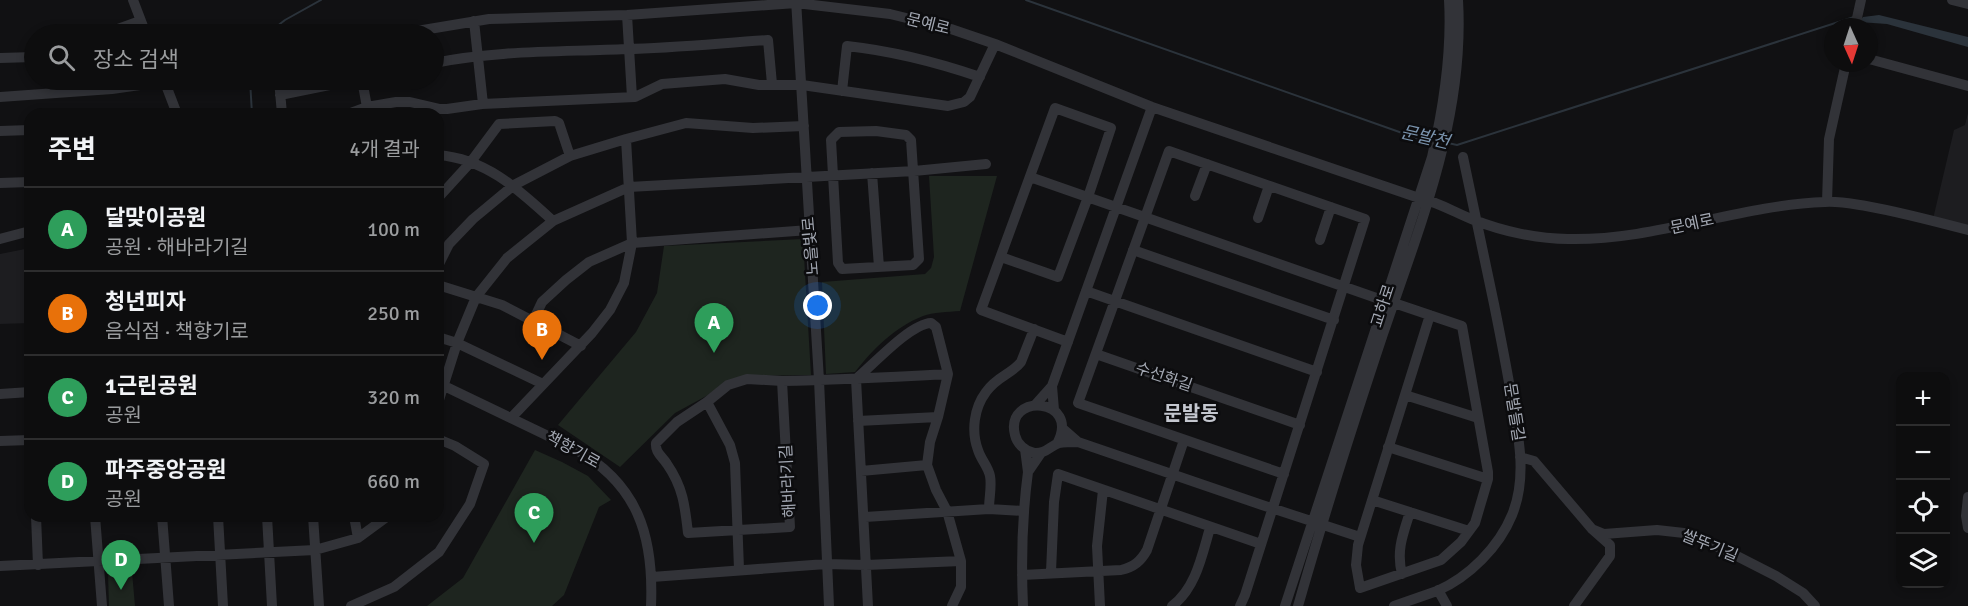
<!DOCTYPE html>
<html lang="ko">
<meta charset="utf-8">
<style>
:root{--surface:#0d0d0e;--page:#161617;--text:#f1f3f6;--muted:#9a9c9e;--line:#2d2d2e;--accent:#d93025}
body{margin:0;font-family:Signika,"Noto Sans KR",sans-serif;background:var(--page);color:var(--text)}
.controls{position:absolute;right:18px;bottom:18px;display:grid;overflow:hidden;border-radius:12px;box-shadow:0 3px 9px #0003}
.controls button{width:54px;height:54px;display:grid;place-items:center;padding:0;border:0;border-bottom:2px solid var(--line);background:var(--surface);color:var(--text);font:30px sans-serif}
.compass{position:absolute;left:1824px;top:18px;width:54px;height:54px;border-radius:50%;background:var(--surface);box-shadow:0 3px 9px #0003;rotate:177deg}
.you{position:absolute;left:818px;top:306px;width:21px;height:21px;margin:-15px;border:4px solid #fff;border-radius:50%;background:#1a73e8;box-shadow:0 0 0 9px #1a73e833}
.badge{display:grid;place-items:center;width:39px;height:39px;border-radius:50%;background:var(--accent);color:#fff;font-size:20px;font-weight:700}
.pin{position:absolute;translate:-50% -50px;filter:drop-shadow(0 2px 3px #0008)}
.pin::after{content:'';position:absolute;top:32px;width:21px;height:18px;background:inherit;clip-path:polygon(0 0,100% 0,50% 100%)}
.list{margin:0;padding:0;list-style:none}
h2{display:flex;justify-content:space-between;align-items:center;height:78px;margin:0;padding:0 24px;font-size:26px}
h2 small{font-size:20px;font-weight:400;color:var(--muted)}
.list li{display:grid;grid-template-columns:39px 1fr auto;gap:18px;align-items:center;box-sizing:border-box;height:84px;padding:0 24px;border-top:2px solid var(--line)}
.list b{display:block;font-size:22px;white-space:nowrap}
.list p{margin:0;font-size:20px;white-space:nowrap;color:var(--muted)}
.list em{font-size:20px;font-style:normal;color:var(--muted)}
.icon{flex:none;width:33px;height:33px;fill:none;stroke:currentColor;stroke-width:2;stroke-linecap:round;stroke-linejoin:round}
.map{position:relative;flex:none;width:1968px;height:606px;overflow:hidden}
.search{position:absolute;background:var(--surface);box-shadow:0 3px 9px #0003;left:24px;top:24px;width:420px;height:66px;display:flex;align-items:center;gap:15px;box-sizing:border-box;padding:0 21px;border-radius:33px;color:var(--muted);font-size:22px}
.panel{position:absolute;background:var(--surface);box-shadow:0 3px 9px #0003;left:24px;top:108px;width:420px;height:414px;border-radius:18px}
.map>svg:first-child{display:block}
.built{fill:#1d1d20}
.green{fill:#1e251f}
.water{fill:#2b333b}
.lines{fill:none;stroke-linecap:round;stroke-linejoin:round}
.stream{stroke:#2b333b;stroke-width:2}
.minor{stroke:#323338;stroke-width:10}
.labels{text-anchor:middle;dominant-baseline:central;stroke-width:5;stroke-linejoin:round;paint-order:stroke}
.street-label{font-size:16px;fill:#a3a8b3;stroke:#0c0c0e}
.water-label{font-size:18px;font-style:italic;fill:#7b94ae;stroke:#0c0c0e}
.quarter-label{font-size:20px;font-weight:bold;fill:#c4c7cf;stroke:#0c0c0e}
</style>
<div class="map">
<svg width="1968" height="606" viewBox="0 0 1968 606">
<rect width="100%" height="100%" fill="#111113"/>
<!-- built -->
<path class="built" d="M1968 113V229L1933 219 1954 130 1965 125Z
M30 248V323L0 324V254Z"/>
<!-- green -->
<path class="green" d="M929 176H997L960 311C948 312 933 312 923 316 895 327 873 349 855 372L826 374 822 282 925 274 931 268 934 257Z
M803 239 811 375 743 376 675 413 620 467 558 425 636 332 657 293 664 246Z
M535 450 562 462 588 476 611 500 599 507 564 595 552 606H427L463 578Z
M132 572 135 606H109L108 573Z"/>
<!-- water -->
<path class="water" d="M1879 15 1968 37V47L1887 24 1859 22 1863 17Z"/>
<g class="lines">
<!-- stream -->
<path class="stream" d="M1026 0 1422 140 1431 141
M267 34 285 20 321 0
M250 80 252 114
M1448 143 1457 145 1854 17"/>
<!-- minor -->
<path class="minor" d="M133 0 146 34
M796 0 819 380 829 606
M1952 0 1968 4
M627 15 632 97
M474 21 483 104
M1855 27 1861 0
M104 34 140 21
M399 34 489 19 627 15 796 3 890 14 951 29 995 44 1152 107 1419 198C1438 202 1456 213 1474 220 1502 231 1537 239 1568 239 1655 241 1738 205 1825 202 1838 201 1853 204 1866 206 1900 212 1934 221 1968 230
M0 58 34 57
M1869 59 1968 86
M434 63C497 50 562 52 626 49 673 48 721 43 768 40L772 84
M164 80 177 114
M279 80 282 114
M362 80 367 107
M842 91 847 46C893 51 936 62 980 77
M280 95 354 80
M0 97 112 89 175 80
M348 114 367 107 396 102H410L440 109H447L482 104 635 97 662 84 725 79 759 85H802L948 106 964 102 970 97 995 44
M0 131 30 130
M876 131 906 135 911 140 919 259 913 265 842 269 838 263 831 140 839 132Z
M626 139 686 123 753 128 804 126
M438 155C487 159 519 190 553 221
M872 173 879 267
M1030 177 1385 301
M0 183 30 182
M1195 196 1207 164
M438 198 470 163 499 124 555 121 559 123 570 156
M1827 202 1829 139 1846 63
M1258 218 1269 186
M0 239 30 231
M1320 240 1331 207
M1133 250 1334 320
M1001 257 1058 277 1088 197 1111 128 1055 108 981 310 1068 342
M438 266 449 244 473 219 514 185 570 156 626 139 632 243 624 283 610 310 592 333 512 417
M438 285 502 305 581 346
M1086 291 1317 372
M1394 303 1462 326 1488 472V479L1475 523 1461 542 1441 560 1360 588 1356 565 1358 545 1430 315
M533 321 542 302 566 280 589 262 632 243 809 230
M438 337 457 343 543 384
M1096 354 1300 425
M948 374 938 417 930 442 927 465 936 490 947 511 961 561
M747 379 782 381 790 527 688 533C685 506 683 487 667 464 662 456 655 453 656 443L677 422 707 402 728 385Z
M856 379 868 606
M782 381C837 380 893 377 948 374L936 327 931 323C910 324 874 364 856 379
M438 383 573 448C638 483 654 536 651 606
M1052 386 1152 107
M0 394 30 392
M1405 395 1478 418
M707 402 730 445 735 463 739 569
M438 403 457 343 476 297 507 258 553 221 629 187 914 171 986 164
M1035 405 1052 386 1054 410
M858 421 938 417
M0 441 30 440
M1078 442 1262 505 1360 537
M1057 444C1082 397 1004 392 1015 435 1017 444 1025 451 1034 453 1046 454 1050 446 1059 443 1065 442 1072 442 1078 442L1062 428
M1388 447 1488 479
M1025 449 1028 472 1041 453
M1520 457 1534 461 1592 529 1610 545V556L1574 606
M861 471 927 465
M1968 497 1966 516 1968 528
M1372 500 1469 531
M989 509C989 498 992 486 990 476 988 466 981 460 978 450 971 431 974 408 986 392 997 376 1012 374 1021 362L1034 329
M36 516 38 565
M95 516 102 606
M162 516 169 606
M218 516 223 606
M267 516 272 606
M313 516 319 606
M354 516 358 538
M865 517 989 509 1023 511
M1592 529 1604 534 1657 530 1684 533 1729 552 1776 576 1803 593 1815 606
M0 566 315 550 358 538 388 516
M1051 572 1054 502 1058 474 1261 544
M1402 574C1396 551 1403 534 1410 512
M1022 575 1121 570C1134 567 1141 561 1147 550L1184 440
M652 577 826 564 866 565 961 561V587L952 606
M1438 590 1447 606
M351 606 394 587 439 552 470 504 484 464 455 446 438 439
M1023 606C1021 561 1022 517 1028 472
M1100 606 1097 546 1103 490
M1172 606C1196 588 1202 555 1210 528
M1240 606 1245 595 1365 219 1169 151 1078 403 1284 474
M1285 606 1432 157C1444 105 1452 53 1449 0
M1298 606C1324 515 1353 424 1383 334 1420 225 1465 117 1458 0
M1394 606C1408 601 1423 596 1437 591 1469 577 1499 547 1512 515 1528 476 1518 433 1511 394 1506 364 1500 334 1494 304 1484 255 1473 206 1463 157"/>
</g>
<g class="labels">
<!-- street labels -->
<g class="street-label">
<text transform="translate(928 24) rotate(14)">문예로</text>
<text transform="translate(1692 224) rotate(-12)">문예로</text>
<text transform="translate(811 246) rotate(-95)">노을빛로</text>
<text transform="translate(1383 306) rotate(-72)">교하로</text>
<text transform="translate(1164 377) rotate(19)">수선화길</text>
<text transform="translate(1514 412) rotate(81)">문발들길</text>
<text transform="translate(573 450) rotate(29)">책향기로</text>
<text transform="translate(788 481) rotate(-93)">해바라기길</text>
<text transform="translate(1710 546) rotate(22)">쌀뚜기길</text>
</g>
<!-- water labels -->
<g class="water-label">
<text transform="translate(1425 137) rotate(13)">문발천</text>
</g>
<!-- quarter labels -->
<g class="quarter-label">
<text x="1191" y="413">문발동</text>
</g>
</g>
</svg>
<div class="controls">
<button>+</button>
<button>−</button>
<button><svg class="icon" aria-label="locate" viewBox="0 0 24 24"><circle cx="12" cy="12" r="6"/><path d="M12 2v4M12 18v4M2 12h4M18 12h4"/></svg></button>
<button><svg class="icon" aria-label="layers" viewBox="0 0 24 24"><path d="M12 4l9 5-9 5-9-5zM3 14l9 5 9-5"/></svg></button>
</div>
<svg class="compass" viewBox="-18 -18 36 36"><path d="M0-13l5 13h-10z" fill="#e53935"/><path d="M0 13l5-13h-10z" fill="#9a9c9e"/></svg>
<div class="you"></div>
<div class="pin badge" style="left:714px;top:353px;background:#2e9e5b">A</div>
<div class="pin badge" style="left:542px;top:360px;background:#e8710a">B</div>
<div class="pin badge" style="left:534px;top:543px;background:#2e9e5b">C</div>
<div class="pin badge" style="left:121px;top:590px;background:#2e9e5b">D</div>
<div class="search"><svg class="icon" aria-label="search" viewBox="0 0 24 24"><circle cx="10" cy="10" r="6"/><path d="M15 15l6 6"/></svg>장소 검색</div>
<section class="panel">
<h2>주변<small>4개 결과</small></h2>
<ul class="list">
<li><span class="badge" style="background:#2e9e5b">A</span><div><b>달맞이공원</b><p>공원 · 해바라기길</p></div><em>100 m</em></li>
<li><span class="badge" style="background:#e8710a">B</span><div><b>청년피자</b><p>음식점 · 책향기로</p></div><em>250 m</em></li>
<li><span class="badge" style="background:#2e9e5b">C</span><div><b>1근린공원</b><p>공원</p></div><em>320 m</em></li>
<li><span class="badge" style="background:#2e9e5b">D</span><div><b>파주중앙공원</b><p>공원</p></div><em>660 m</em></li>
</ul>
</section>
</div>
